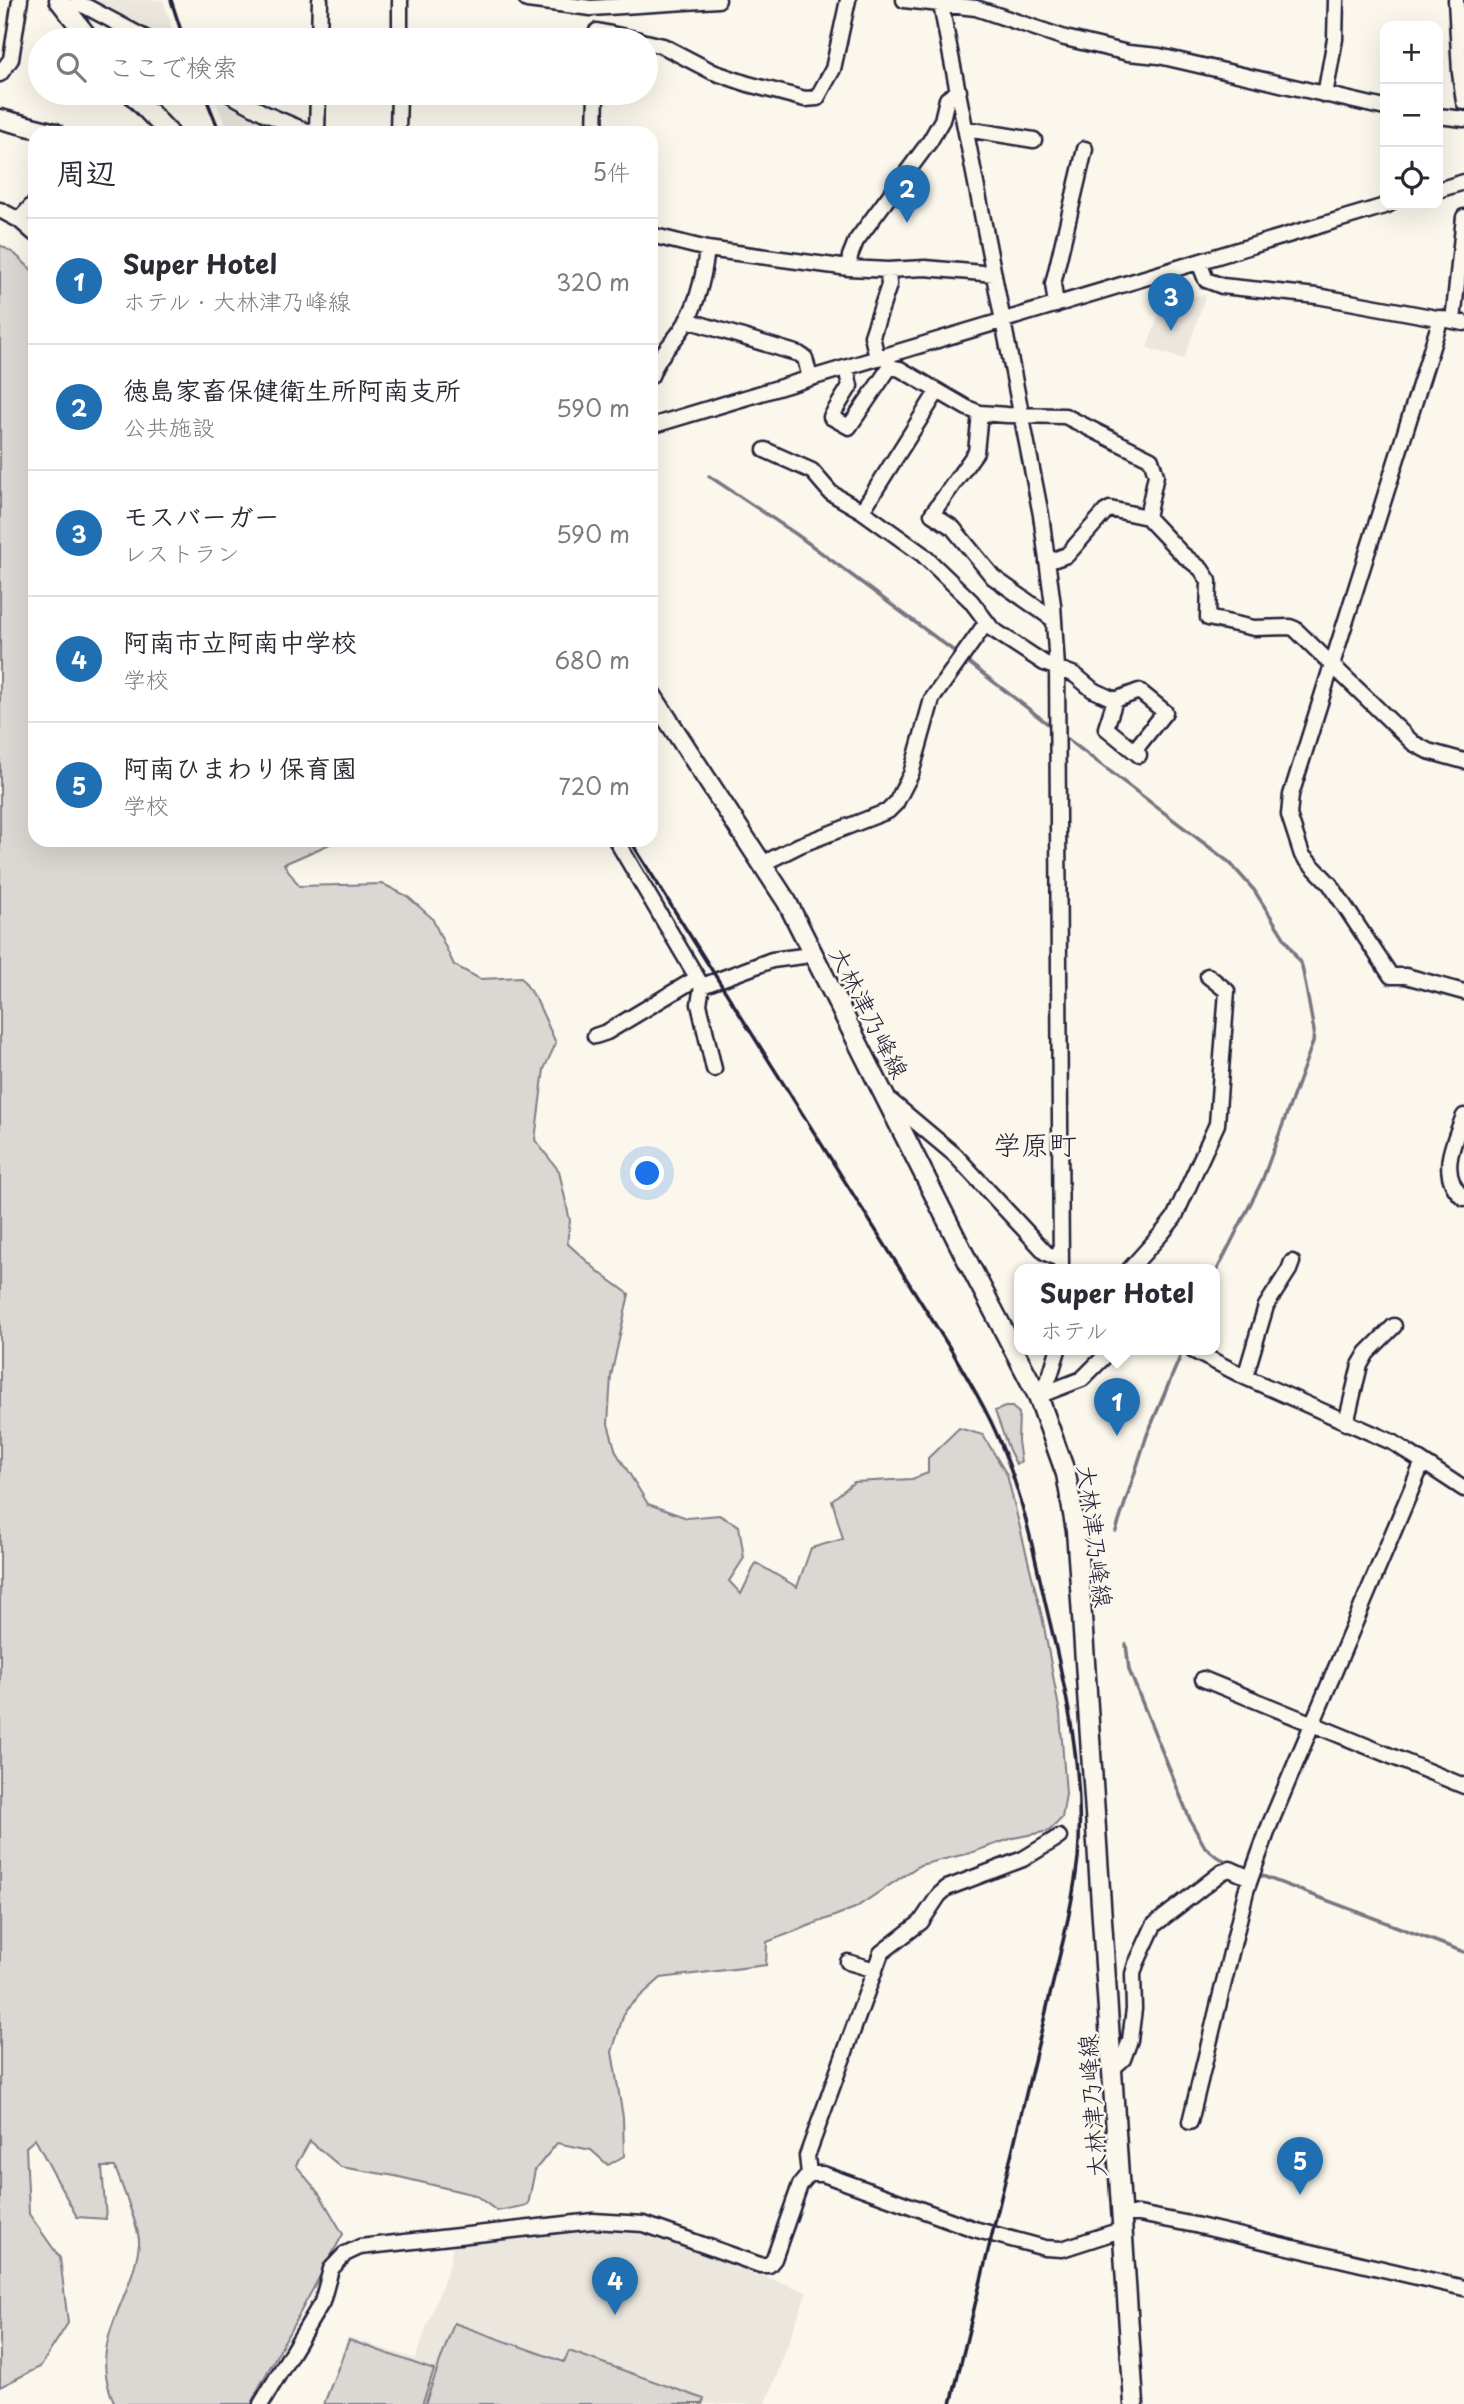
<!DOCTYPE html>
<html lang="ja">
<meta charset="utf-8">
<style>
:root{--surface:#fff;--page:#f2f2f3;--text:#2b2b33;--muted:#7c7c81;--line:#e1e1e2;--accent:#1f6fb2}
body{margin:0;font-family:"Playpen Sans","Klee One",sans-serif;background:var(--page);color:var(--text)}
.controls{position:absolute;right:21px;top:21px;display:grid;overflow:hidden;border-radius:14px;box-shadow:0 7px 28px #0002}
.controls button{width:63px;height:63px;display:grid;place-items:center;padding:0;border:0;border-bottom:2px solid var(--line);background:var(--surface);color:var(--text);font:35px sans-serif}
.you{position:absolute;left:648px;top:1174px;width:24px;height:24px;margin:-18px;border:5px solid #fff;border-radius:50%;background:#1a73e8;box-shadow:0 0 0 10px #1a73e833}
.badge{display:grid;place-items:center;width:46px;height:46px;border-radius:50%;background:var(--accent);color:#fff;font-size:23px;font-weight:700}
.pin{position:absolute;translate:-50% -58px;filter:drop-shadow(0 2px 4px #0008)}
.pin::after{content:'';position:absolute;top:37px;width:24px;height:21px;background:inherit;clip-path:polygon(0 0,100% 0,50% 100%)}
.popup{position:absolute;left:1014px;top:1264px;width:206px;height:91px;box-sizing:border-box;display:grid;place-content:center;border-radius:14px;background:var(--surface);filter:drop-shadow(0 2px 5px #0005);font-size:23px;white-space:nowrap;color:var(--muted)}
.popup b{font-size:26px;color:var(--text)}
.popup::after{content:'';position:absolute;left:50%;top:100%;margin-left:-14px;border:14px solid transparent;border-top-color:var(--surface)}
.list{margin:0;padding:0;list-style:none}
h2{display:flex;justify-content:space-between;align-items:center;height:91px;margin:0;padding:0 28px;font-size:30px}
h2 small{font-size:23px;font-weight:400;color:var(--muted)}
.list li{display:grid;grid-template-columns:46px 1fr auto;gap:21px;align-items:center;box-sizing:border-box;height:126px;padding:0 28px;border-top:2px solid var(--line)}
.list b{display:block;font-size:26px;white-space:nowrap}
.list p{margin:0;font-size:23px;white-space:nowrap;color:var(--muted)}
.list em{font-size:23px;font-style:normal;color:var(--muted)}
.icon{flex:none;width:38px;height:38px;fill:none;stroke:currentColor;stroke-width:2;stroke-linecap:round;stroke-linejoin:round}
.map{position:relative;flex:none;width:1464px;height:2404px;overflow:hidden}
.search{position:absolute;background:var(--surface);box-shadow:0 7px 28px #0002;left:28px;top:28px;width:630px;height:77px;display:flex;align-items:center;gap:18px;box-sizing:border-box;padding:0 24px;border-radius:38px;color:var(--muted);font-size:26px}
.panel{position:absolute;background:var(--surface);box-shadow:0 7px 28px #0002;left:28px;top:126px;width:630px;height:721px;border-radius:21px}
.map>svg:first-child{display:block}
.built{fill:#ebe7df}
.green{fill:#dbd8d3;stroke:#7e7d87;stroke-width:2}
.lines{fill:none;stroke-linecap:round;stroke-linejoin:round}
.stream{stroke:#787681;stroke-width:3.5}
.minor-casing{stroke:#22223b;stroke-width:19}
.major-casing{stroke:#22223b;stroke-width:23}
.minor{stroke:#fbf7ec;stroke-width:14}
.major{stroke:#fbf7ec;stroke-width:18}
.rail{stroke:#22223b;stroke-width:3.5}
.labels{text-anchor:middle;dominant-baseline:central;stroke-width:5;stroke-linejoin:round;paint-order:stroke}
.street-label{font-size:24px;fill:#22223b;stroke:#fbf7ec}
.quarter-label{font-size:28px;fill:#22223b;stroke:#fbf7ec}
</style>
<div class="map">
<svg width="1464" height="2404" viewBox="0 0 1464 2404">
<rect width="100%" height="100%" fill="#fbf7ec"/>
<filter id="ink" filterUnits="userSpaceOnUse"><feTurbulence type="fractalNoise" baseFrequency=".0143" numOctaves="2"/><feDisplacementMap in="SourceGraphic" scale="14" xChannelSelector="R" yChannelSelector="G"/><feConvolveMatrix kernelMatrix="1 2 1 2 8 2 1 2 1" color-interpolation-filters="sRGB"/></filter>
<g filter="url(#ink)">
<!-- built -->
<path class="built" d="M80 0H163L176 40H157Z
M212 93H216L299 133H229Z
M1206 295 1184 359 1147 348 1165 298Z
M603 2228 630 2230 663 2238 807 2292 766 2404H322L348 2337 415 2359 451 2260 453 2242Z"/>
<!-- green -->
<path class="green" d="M0 245 15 254 35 273V840H339L284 864 299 886 383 884 407 896 432 918 454 965 480 979 521 977 537 1001 556 1043 544 1069 535 1140 559 1171 570 1221 567 1243 600 1273 629 1294 611 1376 608 1424 616 1452 648 1504 687 1518 719 1515 739 1526 744 1558 729 1581 741 1594 756 1563 797 1587 811 1548 843 1539 832 1500 854 1482 912 1479 928 1473V1458L959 1428 983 1435 1007 1475 1043 1621 1060 1714 1066 1794 1062 1818 1049 1831 1013 1838 970 1853 920 1865 855 1908 767 1942 766 1965 661 1978 625 2010 612 2052 623 2117 624 2156 608 2165 591 2150 557 2143 535 2170 528 2205 497 2211 475 2195 395 2176 341 2167 310 2141 296 2165 320 2195 343 2234 256 2393 255 2404H115C85 2343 132 2303 139 2244 141 2231 120 2182 115 2167H102L106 2219 77 2217 35 2139 26 2147 29 2214 60 2258 68 2323 40 2367 0 2387Z
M1005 1407H1012L1019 1413 1018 1441 1021 1463 1016 1464 1009 1450 995 1411Z
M454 2323 564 2362 569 2351 704 2399 702 2404H425Z
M349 2340 434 2370 422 2404H324Z"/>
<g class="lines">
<!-- stream -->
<path class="stream" d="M709 476 796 534 958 654
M964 659 1052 727
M1061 734 1230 863 1254 890 1302 966 1314 1031 1313 1042 1262 1181 1215 1274
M1116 1531 1147 1435 1183 1350
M1126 1644 1129 1670 1191 1822 1205 1847 1217 1857 1231 1863
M1257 1874 1464 1952"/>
<defs>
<path id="minor" d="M527 0 591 8 718 0
M904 0 976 8 1065 38 1128 53 1159 56 1385 108
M940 0 1041 515 1053 605 1057 668 1061 1270
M1456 0 1460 73 1464 102
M66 9 79 4 87 7 149 40
M597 31 640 40
M319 40 320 0
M400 40V0
M646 42 663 46 713 72 748 84 805 99 817 98 833 69 848 0
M0 74 11 59 20 0
M227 93 266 114 311 133
M1325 95 1335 39 1336 0
M1438 116 1464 119
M966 129 1034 140
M317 133 318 93
M398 133 399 93
M595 133 596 93
M1438 190 1464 182
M0 210 19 220 35 234
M19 220 35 202
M651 235 707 249 849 268 888 270 925 268 994 274
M1199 262 1206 280 1222 286 1317 296 1464 323
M849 268 850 256 856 241 930 141 942 120 947 99 959 91
M1056 305 1053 284 1085 149
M1441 318 1291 795 1289 815 1302 855 1330 884 1391 976H1406L1464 992
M687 320 799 354 805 358 810 378
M1453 321 1464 217
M877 358 872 336 889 285 888 270
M890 367 900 369 967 408 980 413 1007 415 1065 416 1151 459 1156 475 1147 517 1182 554 1201 569 1209 581 1208 618 1254 628 1290 627 1295 629 1413 743 1428 751 1464 761
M846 368 850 386 831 417 849 427 890 367 888 360
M651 376C657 357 671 345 682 329 697 307 704 275 707 249
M980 413 976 452 932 514 953 528 993 577 1054 620
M651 426 1388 205
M765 450 812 471 831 493 862 511 922 554 971 601 992 629 1044 663 1075 675 1093 690 1115 700 1139 691 1165 712 1134 751
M862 511 937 392
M1047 562 1067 555 1105 512 1110 509 1147 517
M1115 700 1106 728 1139 755
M616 840 702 986 772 960 803 956 812 952
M762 864 800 845 888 811 896 803 911 774 932 699 986 623
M702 986 699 1004 714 1069
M595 1036 607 1032 697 978
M886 1097 955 1155 1046 1253 1061 1260
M1464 1116C1453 1143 1437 1176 1464 1198
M1129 1270 1163 1232 1174 1218 1217 1124 1227 991 1208 976
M1192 1350 1245 1377 1394 1443 1464 1489
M1245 1377 1266 1306 1289 1270 1292 1262
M1038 1396 1082 1379 1111 1350
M1038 1396 1050 1376 1058 1350
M1346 1423 1360 1365 1367 1353 1394 1326
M1203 1679 1464 1786
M848 1962 875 1970
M1113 2068 1123 2059 1130 2040 1134 2009 1133 1974 1136 1964 1154 1925 1222 1872 1230 1869 1250 1878
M1190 2122 1246 1891 1270 1824 1422 1464
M809 2174H823L974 2229 1045 2248 1062 2249 1124 2229
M1123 2214H1139L1195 2225 1464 2288
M261 2404 322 2302 331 2269 345 2254 360 2247 593 2221 644 2224 760 2265H769L774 2259 800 2185 809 2174 807 2156 881 1953 921 1922 939 1895 947 1888 1023 1859 1059 1837"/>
<path id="major" d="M59 0 90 40
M131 93 169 133
M0 119 55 133
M651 694 787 902 968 1262 1038 1396 1066 1474 1076 1531 1079 1571 1134 2404"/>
</defs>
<!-- minor casing -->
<use href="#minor" class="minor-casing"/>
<!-- major casing -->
<use href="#major" class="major-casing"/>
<!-- minor -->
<use href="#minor" class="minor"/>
<!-- major -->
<use href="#major" class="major"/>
<!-- rail -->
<path class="rail" d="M171 0 184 40
M204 93 220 133
M630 840 953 1353C972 1386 991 1417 1004 1452 1024 1502 1034 1554 1046 1606 1066 1688 1085 1773 1078 1858 1075 1885 1070 1911 1064 1937L951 2404"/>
</g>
</g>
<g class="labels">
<!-- street labels -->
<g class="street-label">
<text transform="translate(870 1012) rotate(63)">大林津乃峰線</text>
<text transform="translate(1096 1536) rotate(83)">大林津乃峰線</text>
<text transform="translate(1091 2106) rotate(-94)">大林津乃峰線</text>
</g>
<!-- quarter labels -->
<g class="quarter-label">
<text x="1035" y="1143">学原町</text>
</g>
</g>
</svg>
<div class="controls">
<button>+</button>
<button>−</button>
<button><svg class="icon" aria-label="locate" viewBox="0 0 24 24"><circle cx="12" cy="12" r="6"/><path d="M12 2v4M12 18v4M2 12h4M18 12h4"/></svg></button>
</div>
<div class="you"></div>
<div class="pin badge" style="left:1117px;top:1436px">1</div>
<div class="popup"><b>Super Hotel</b>ホテル</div>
<div class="pin badge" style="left:907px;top:223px">2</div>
<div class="pin badge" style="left:1171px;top:331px">3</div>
<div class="pin badge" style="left:615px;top:2315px">4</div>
<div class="pin badge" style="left:1300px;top:2195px">5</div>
<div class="search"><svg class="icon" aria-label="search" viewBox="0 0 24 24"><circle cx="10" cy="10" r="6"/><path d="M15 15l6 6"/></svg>ここで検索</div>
<section class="panel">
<h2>周辺<small>5件</small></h2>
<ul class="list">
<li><span class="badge">1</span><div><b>Super Hotel</b><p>ホテル · 大林津乃峰線</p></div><em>320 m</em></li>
<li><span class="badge">2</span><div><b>徳島家畜保健衛生所阿南支所</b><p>公共施設</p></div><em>590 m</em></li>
<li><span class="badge">3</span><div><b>モスバーガー</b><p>レストラン</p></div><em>590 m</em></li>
<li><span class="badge">4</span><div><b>阿南市立阿南中学校</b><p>学校</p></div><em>680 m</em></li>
<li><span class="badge">5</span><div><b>阿南ひまわり保育園</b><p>学校</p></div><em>720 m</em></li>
</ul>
</section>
</div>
